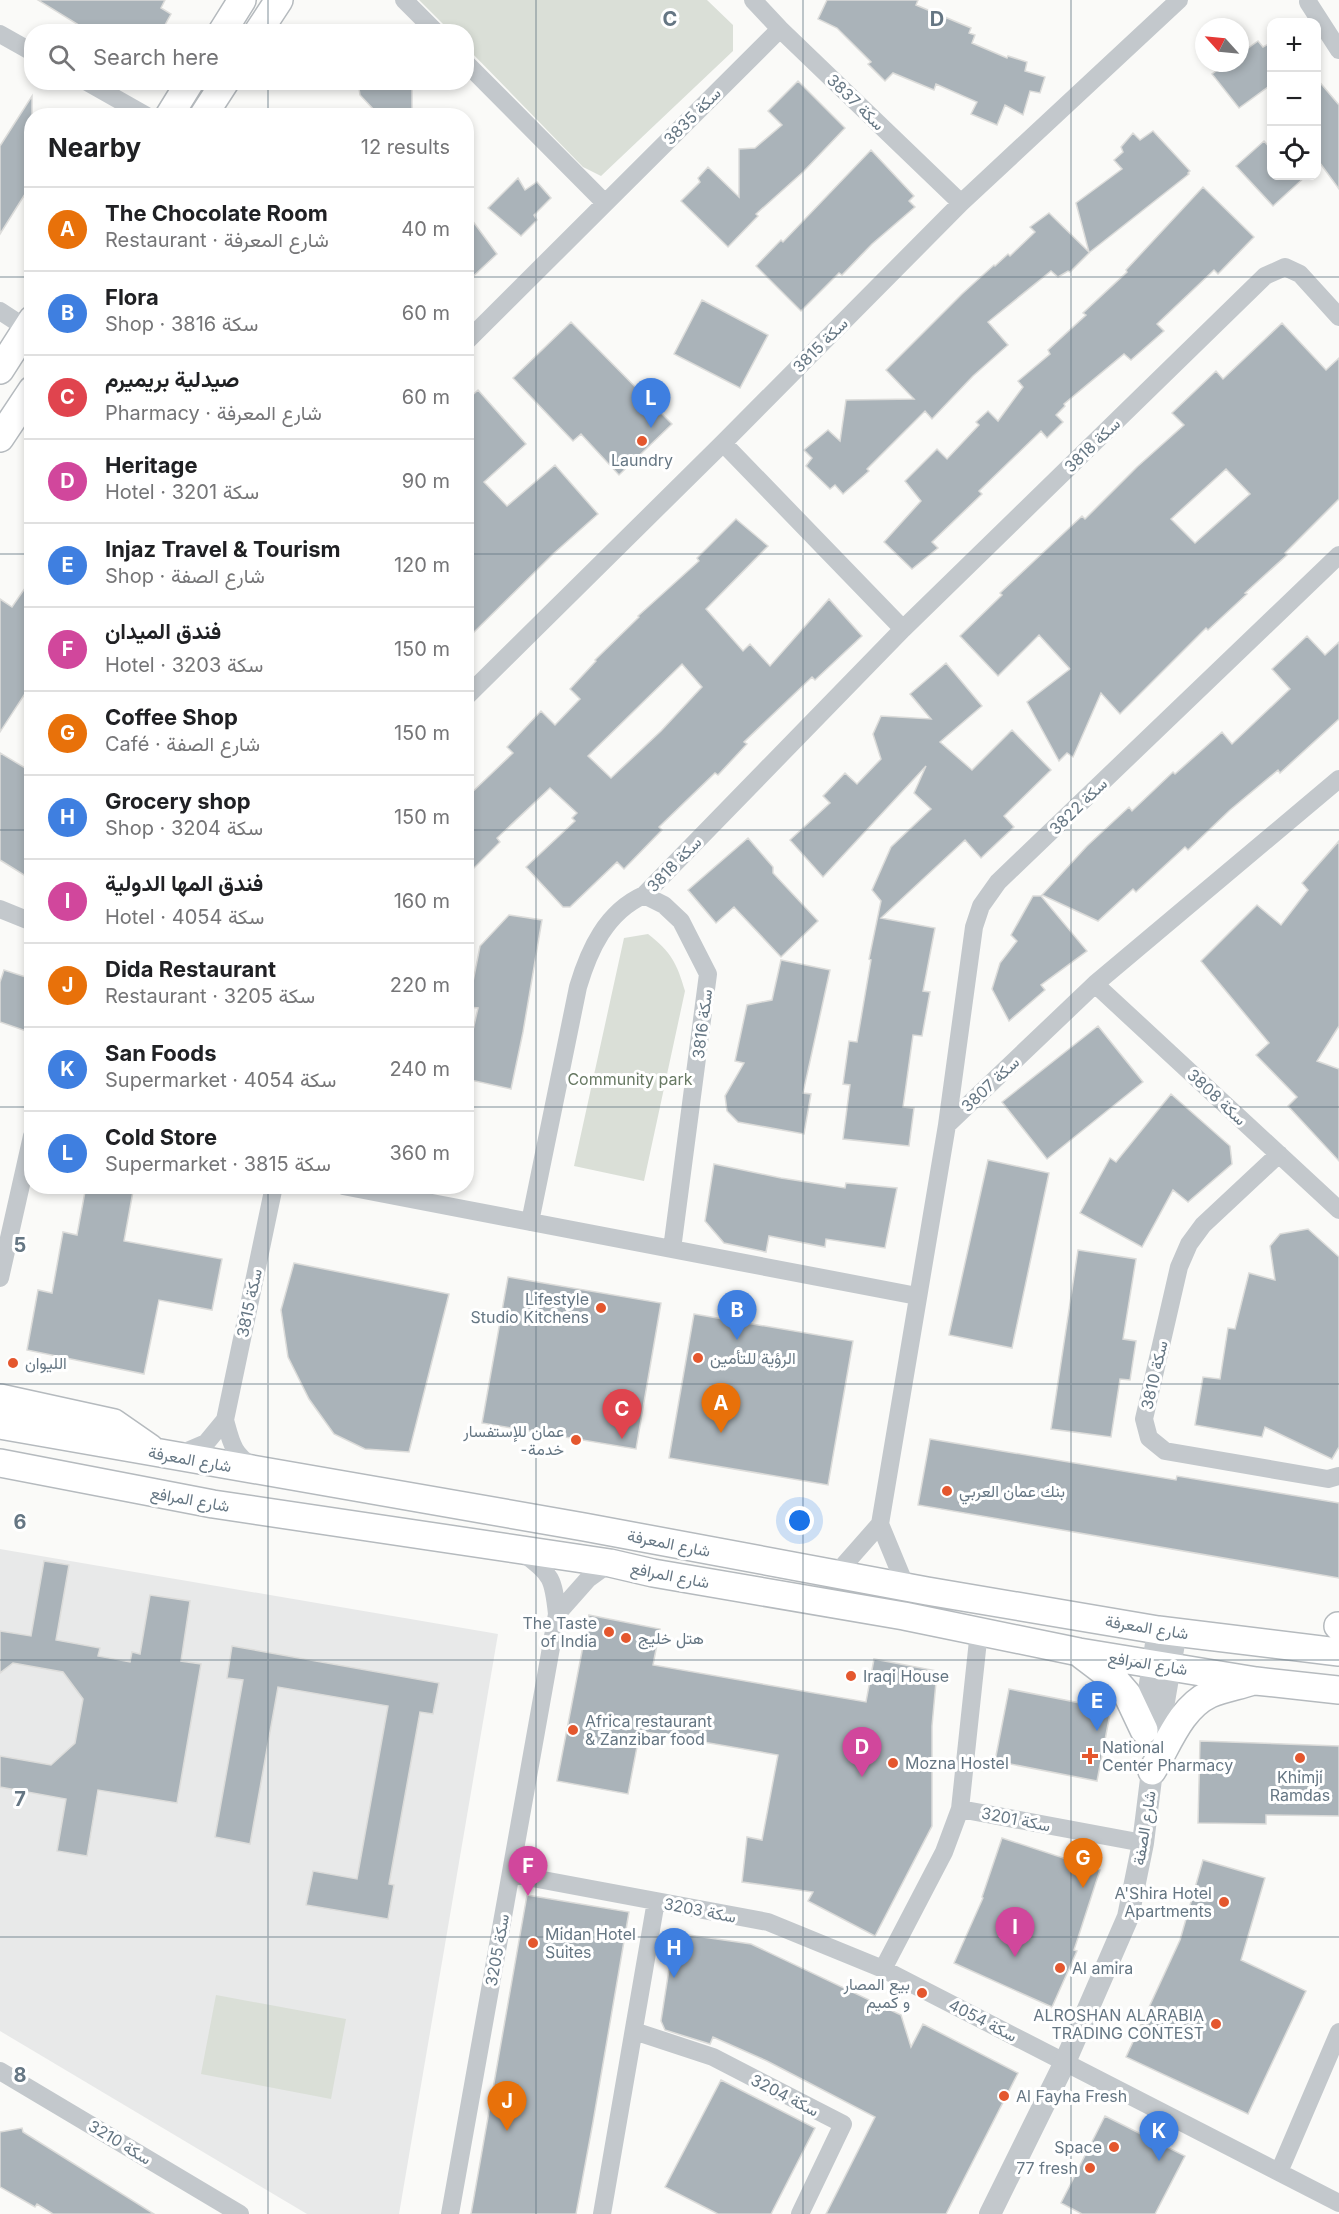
<!DOCTYPE html>
<meta charset="utf-8">
<style>
:root{--surface:#fff;--page:#f6f6f6;--text:#202124;--muted:#757577;--line:#e0e0e0;--accent:#1a73e8}
body{margin:0;font-family:Inter,Vazirmatn,sans-serif;background:var(--page);color:var(--text)}
.controls{position:absolute;right:18px;top:18px;display:grid;overflow:hidden;border-radius:12px;box-shadow:0 3px 9px #0003}
.controls button{width:54px;height:54px;display:grid;place-items:center;padding:0;border:0;border-bottom:2px solid var(--line);background:var(--surface);color:var(--text);font:30px sans-serif}
.compass{position:absolute;left:1195px;top:18px;width:54px;height:54px;border-radius:50%;background:var(--surface);box-shadow:0 3px 9px #0003;rotate:297deg}
.you{position:absolute;left:800px;top:1521px;width:21px;height:21px;margin:-15px;border:4px solid #fff;border-radius:50%;background:#1a73e8;box-shadow:0 0 0 9px #1a73e833}
.badge{display:grid;place-items:center;width:39px;height:39px;border-radius:50%;background:var(--accent);color:#fff;font-size:20px;font-weight:700}
.pin{position:absolute;translate:-50% -50px;filter:drop-shadow(0 2px 3px #0008)}
.pin::after{content:'';position:absolute;top:32px;width:21px;height:18px;background:inherit;clip-path:polygon(0 0,100% 0,50% 100%)}
.list{margin:0;padding:0;list-style:none}
h2{display:flex;justify-content:space-between;align-items:center;height:78px;margin:0;padding:0 24px;font-size:26px}
h2 small{font-size:20px;font-weight:400;color:var(--muted)}
.list li{display:grid;grid-template-columns:39px 1fr auto;gap:18px;align-items:center;box-sizing:border-box;height:84px;padding:0 24px;border-top:2px solid var(--line)}
.list b{display:block;font-size:22px;white-space:nowrap}
.list p{margin:0;font-size:20px;white-space:nowrap;color:var(--muted)}
.list em{font-size:20px;font-style:normal;color:var(--muted)}
.icon{flex:none;width:33px;height:33px;fill:none;stroke:currentColor;stroke-width:2;stroke-linecap:round;stroke-linejoin:round}
.map{position:relative;flex:none;width:1339px;height:2214px;overflow:hidden}
.search{position:absolute;background:var(--surface);box-shadow:0 3px 9px #0003;left:24px;top:24px;width:450px;height:66px;display:flex;align-items:center;gap:15px;box-sizing:border-box;padding:0 21px;border-radius:24px;color:var(--muted);font-size:22px}
.panel{position:absolute;background:var(--surface);box-shadow:0 3px 9px #0003;left:24px;top:108px;width:450px;height:1086px;border-radius:24px}
.map>svg:first-child{display:block}
.built{fill:#e8e9e9}
.green{fill:#dadfd7}
.building{fill:#aab3b9;stroke:#dcdcda;stroke-width:1.5;fill-rule:evenodd}
.lines{fill:none;stroke-linecap:round;stroke-linejoin:round}
.primary-casing{stroke:#b5babe;stroke-width:30}
.minor{stroke:#c3c8cc;stroke-width:18}
.tertiary{stroke:#c3c8cc;stroke-width:22}
.primary{stroke:#fff;stroke-width:27}
.grid{fill:none;stroke:#657683;stroke-width:1.5;stroke-opacity:0.55}
.poi-dot{fill:#e4572e;stroke:#fff;stroke-width:2}
.labels{text-anchor:middle;dominant-baseline:central;stroke-width:6;stroke-linejoin:round;paint-order:stroke}
.street-label{font-size:16px;fill:#657683;stroke:#fff}
.poi-label{font-size:16px;fill:#657683;stroke:#fff;text-anchor:start}
.park-label{font-size:16px;fill:#687a64;stroke:#fff}
.grid-label{font-size:20px;text-anchor:middle;font-weight:bold;fill:#657683;stroke:#fff;stroke-width:6;stroke-linejoin:round;paint-order:stroke}
</style>
<div class="map">
<svg width="1339" height="2214" viewBox="0 0 1339 2214">
<rect width="100%" height="100%" fill="#fafaf8"/>
<!-- built -->
<path class="built" d="M0 1549 498 1634 399 2214H307L0 2031Z"/>
<!-- green -->
<path class="green" d="M419 0H707L733 25V51L601 176 583 167 467 48 466 32 450 31Z
M648 934C671 952 677 963 685 991L644 1181 574 1166 624 938Z
M216 1995 346 2019 331 2099 201 2074Z"/>
<!-- building -->
<path class="building" d="M38 0H165L161 8 171 14 161 32H90Z
M827 0H918L916 5 971 28 969 33 975 35 972 43 1007 58 1008 56 1027 62 1025 71 1045 77 1040 93 1030 91 1023 115 1005 105 997 125 971 114 977 102 936 84 934 90 893 73 885 81 868 64 871 62 837 28 818 19Z
M1258 41 1263 47 1272 42V84L1239 108 1212 74 1227 63H1240V54Z
M1317 79 1339 105V189L1317 159Z
M798 81 845 128 803 172 756 214 758 216 728 247 681 201 700 182 698 178 708 167 739 197V149L755 148 782 125 768 111Z
M358 82H412V116L375 111 360 95Z
M32 96V183L0 234V146Z
M1153 131 1190 171 1188 173 1189 174 1090 252 1070 272 1068 271 1058 277 1051 271 988 322 1008 345 973 376 932 419 925 411 867 469 869 471 843 494 835 485 830 489 806 466 812 458 804 450 828 430 840 441 846 400 914 399 886 370 962 294 994 265 995 266 1008 254 1010 256 1035 232 1030 227 1049 213 1089 252 1076 203 1122 169 1114 160 1123 152 1121 147 1133 133 1140 140Z
M1264 141 1272 150V176H1306L1273 206 1236 166Z
M871 150 914 196 909 201 915 207 872 244 842 275 839 273 801 311 756 266 781 240 783 242Z
M518 178 525 190 537 182 551 198 534 215 537 220 521 236 488 208Z
M1203 187 1254 237 1218 274 1214 270 1157 324 1164 331 1131 360 1124 354 1064 404 1065 406 1056 415 1063 422 1047 438 1041 431 979 491 982 494 932 542 938 548 912 569 884 542 921 501 905 481 937 449 947 459 979 425 976 422 988 411 998 421 1023 387 1018 381 1050 354 1048 350 1086 315 1083 313 1127 272 1126 270Z
M466 212 497 254 466 283Z
M702 300 768 335 740 388 674 354Z
M571 322 672 424 619 475 581 434 573 441 513 378Z
M1282 323 1326 370 1339 358V499L1285 553 1287 555 1245 593 1247 594 1208 630 1206 628 1120 714 1101 693 1073 757 1067 753 1059 761 1027 702 1070 669 1039 635 998 676 960 636 1002 595 1000 593 1082 516 1085 519 1137 467 1184 425 1172 413 1216 371 1223 379ZM1226 469 1250 494 1195 543 1171 519Z
M478 390 526 444 484 482 507 506 555 465 598 514 553 554 466 640V401Z
M736 519 768 546 706 609 743 651 750 644 770 666 829 599 862 636 815 680 812 677 744 742 747 744 718 775 715 773 659 827 662 830 624 869 617 862 570 907H563L526 867 575 821 572 818 577 813 550 788 497 838 500 842 466 876V798L513 753 507 747 541 711 555 725 580 699 570 689 596 661 595 660 639 617 638 616 699 561 697 558ZM682 664 702 687 661 731 611 778 588 756Z
M32 578V683L0 732V599L12 607Z
M1307 636 1325 655 1339 642V719L1280 773 1278 770 1230 810 1188 850 1185 847 1136 892 1133 889 1098 921 1042 895 1087 846 1129 807 1132 811 1173 772 1175 774 1222 732 1232 744 1290 689 1272 669Z
M946 663 982 706 940 742 972 770 1012 730 1051 770 1004 816 1014 827 981 858 965 840 881 918 935 928 923 991 930 992 922 1036 913 1035 903 1107 914 1108 909 1146 843 1139 850 1085 843 1084 849 1041 857 1042 871 960 869 959 881 901 872 890 891 847 931 809 914 793 926 766 823 877 790 840 830 803 823 796 845 773 857 784 881 759 873 734 881 716 931 719 910 694Z
M0 753 32 772V880L0 860Z
M748 838 773 867V873L818 921 781 957 734 907 716 923 688 890Z
M1339 841V1026L1317 1061 1339 1069V1161L1288 1106 1297 1097 1256 1055 1269 1043 1201 961 1257 905 1281 925 1308 890 1302 883Z
M1033 896H1041L1087 951 1041 985 1045 990 1009 1021 992 989 1000 963 1017 941 1011 935Z
M509 915 542 920 523 1032 511 1089 466 1079V1061L478 1008 468 1007 480 946Z
M781 960 830 970 803 1093 811 1094 804 1134 738 1122 727 1111 725 1096 744 1063 735 1061 747 1005 772 1000Z
M4 970 32 979V1033L0 1022V982Z
M1098 1026 1143 1082 1047 1159 1002 1102Z
M1171 1094 1230 1146 1232 1164 1188 1202 1173 1190 1142 1247 1080 1213 1110 1158 1116 1162Z
M988 1160 1049 1173 1012 1348 949 1335Z
M714 1164 781 1178 845 1188 846 1183 897 1188 885 1248 826 1239 825 1247 769 1236 766 1252 724 1243 705 1221Z
M86 1186H134L124 1241 222 1259 212 1310 159 1300 144 1374 27 1350 38 1290 52 1293 63 1232 77 1235Z
M1308 1229 1339 1257V1447L1332 1459 1265 1427 1262 1437 1195 1425 1203 1377 1220 1379 1228 1328 1235 1329 1249 1273 1275 1280 1270 1246 1280 1234Z
M1078 1250 1136 1259 1123 1339 1136 1341 1130 1380 1120 1379 1111 1437 1051 1429Z
M294 1263 449 1294 409 1452 365 1449 334 1434 309 1399 288 1357 281 1310Z
M508 1277 661 1303 636 1449 482 1423Z
M694 1314 853 1341 828 1485 669 1458Z
M930 1439 1176 1480 1177 1476 1339 1503V1578L918 1505Z
M44 1561 69 1565 56 1640 100 1648 98 1656 130 1662 132 1652 140 1654 150 1595 190 1601 181 1661 201 1664 177 1803 98 1790 87 1856 57 1851 66 1799 0 1787V1756L51 1765 75 1743 83 1699 63 1672 13 1663 0 1673V1631L31 1636Z
M589 1615 660 1629 653 1665 866 1702 874 1659 937 1671 932 1726V1826L875 1936 808 1901 813 1892 742 1882 747 1837 762 1840 778 1755 640 1731 628 1794 557 1781Z
M232 1646 439 1683 433 1714 420 1712 389 1884 394 1885 388 1919 306 1905 313 1871 357 1879 388 1706 278 1687 250 1844 215 1837 243 1680 227 1678Z
M1009 1689 1111 1709 1097 1781 995 1761Z
M1200 1741 1339 1746V1816L1266 1815V1824L1198 1823Z
M1002 1838 1100 1870 1074 1950 1077 1951 1052 2007 954 1963 983 1898 982 1897Z
M1203 1860 1265 1878 1241 1960 1306 1991 1248 2114 1126 2057 1180 1940Z
M527 1895 629 1912 593 2122 576 2214H471Z
M689 1935 751 1944 901 2015 911 2047 923 2024 1018 2073 946 2214H826L875 2117 767 2061 713 2037 710 2044 665 2030 661 2021 672 1950Z
M721 2080 815 2128 771 2214H718L665 2187Z
M1105 2116 1185 2156 1155 2214H1082L1061 2203Z
M22 2128 23 2132 154 2214H53L37 2204 35 2207 0 2187V2132Z"/>
<g class="lines">
<defs>
<path id="primary" d="M222 32 242 0
M258 32 279 0
M169 116 190 82
M203 116 225 82
M0 370 32 320
M0 438 32 390
M0 1398 114 1423 150 1448
M0 1425 584 1527 927 1591 1158 1630 1339 1652
M0 1463 213 1504 610 1563 653 1573 904 1616 1079 1652 1256 1681 1339 1690
M1338 1626 1339 1627
M1082 1655 1115 1680 1127 1694 1144 1730
M1152 1771C1168 1745 1180 1708 1210 1694 1222 1689 1237 1686 1250 1682"/>
</defs>
<!-- primary casing -->
<use href="#primary" class="primary-casing"/>
<!-- minor -->
<path class="minor" d="M404 0 436 32
M753 0 780 29 961 203
M1308 2 1339 50
M0 34 32 52
M466 63 605 203
M87 82 147 116
M0 311 26 328
M466 342 780 29
M723 443 903 629
M466 697 723 443 961 203 1179 0
M644 895 664 905 681 921 708 974 672 1249
M0 909 32 922
M1095 984 1339 1210
M947 1125 974 927 981 906 998 882 1339 555
M1279 1154 1203 1225 1189 1244 1179 1267 1144 1419 1149 1438 1165 1451 1328 1479 1339 1476
M343 1186 917 1296
M530 1222 578 987C589 950 606 912 644 895L903 629 1265 276 1285 267 1300 274 1339 317
M0 1278 32 1136
M178 1455 206 1443 225 1420
M255 1467C233 1456 231 1442 225 1420L274 1186
M880 1524 906 1587
M836 1574 880 1524 947 1125 1095 984 1339 779
M557 1614 588 1579 610 1563
M960 1809 1143 1843
M511 1874 768 1922 883 1969 1339 2203
M883 1969 944 1852 960 1809 979 1631
M634 2031 713 2057 843 2124 800 2214
M0 2071 240 2214
M1279 2172 1339 2032
M450 2214 557 1614C553 1576 552 1576 522 1552
M602 2214 656 1901"/>
<!-- tertiary -->
<path class="tertiary" d="M1145 1734 1148 1697 1158 1630
M990 2214 1065 2062 1128 1917 1143 1843 1152 1771 1176 1632"/>
<!-- primary -->
<use href="#primary" class="primary"/>
</g>
<!-- grid -->
<path class="grid" d="M268 0V32M536 0V2214M803 0V2214M1071 0V2214M268 82V116M0 277H32M466 277H1339M0 554H32M466 554H1339M0 830H32M466 830H1339M0 1107H32M466 1107H1339M268 1186V2214M0 1384H1339M0 1660H1339M0 1937H1339"/>
<!-- markers -->
<g class="poi-dot">
<circle cx="642" cy="441" r="6"/>
<circle cx="601" cy="1308" r="6"/>
<circle cx="698" cy="1358" r="6"/>
<circle cx="13" cy="1363" r="6"/>
<circle cx="576" cy="1440" r="6"/>
<circle cx="947" cy="1491" r="6"/>
<circle cx="609" cy="1632" r="6"/>
<circle cx="626" cy="1638" r="6"/>
<circle cx="851" cy="1676" r="6"/>
<circle cx="573" cy="1730" r="6"/>
<path d="M1087 1747h6v6h6v6h-6v6h-6v-6h-6v-6h6z"/>
<circle cx="1300" cy="1758" r="6"/>
<circle cx="893" cy="1763" r="6"/>
<circle cx="1224" cy="1902" r="6"/>
<circle cx="533" cy="1943" r="6"/>
<circle cx="1060" cy="1968" r="6"/>
<circle cx="922" cy="1993" r="6"/>
<circle cx="1216" cy="2024" r="6"/>
<circle cx="1004" cy="2096" r="6"/>
<circle cx="1114" cy="2147" r="6"/>
<circle cx="1090" cy="2168" r="6"/>
</g>
<g class="labels">
<!-- street labels -->
<g class="street-label">
<text transform="translate(856 102) rotate(44)">سكة 3837</text>
<text transform="translate(692 116) rotate(-45)">سكة 3835</text>
<text transform="translate(820 345) rotate(-45)">سكة 3815</text>
<text transform="translate(1092 445) rotate(-44)">سكة 3818</text>
<text transform="translate(1078 806) rotate(-44)">سكة 3822</text>
<text transform="translate(674 864) rotate(-46)">سكة 3818</text>
<text transform="translate(702 1024) rotate(-83)">سكة 3816</text>
<text transform="translate(990 1084) rotate(-43)">سكة 3807</text>
<text transform="translate(1217 1097) rotate(43)">سكة 3808</text>
<text transform="translate(249 1303) rotate(-78)">سكة 3815</text>
<text transform="translate(1154 1375) rotate(-77)">سكة 3810</text>
<text transform="translate(190 1459) rotate(10)">شارع المعرفة</text>
<text transform="translate(190 1499) rotate(10)">شارع المرافع</text>
<text transform="translate(669 1543) rotate(11)">شارع المعرفة</text>
<text transform="translate(670 1575) rotate(11)">شارع المرافع</text>
<text transform="translate(1147 1627) rotate(9)">شارع المعرفة</text>
<text transform="translate(1148 1663) rotate(9)">شارع المرافع</text>
<text transform="translate(1016 1819) rotate(11)">سكة 3201</text>
<text transform="translate(1144 1828) rotate(-81)">شارع الصفة</text>
<text transform="translate(700 1910) rotate(11)">سكة 3203</text>
<text transform="translate(497 1950) rotate(-80)">سكة 3205</text>
<text transform="translate(983 2020) rotate(27)">سكة 4054</text>
<text transform="translate(785 2095) rotate(27)">سكة 3204</text>
<text transform="translate(120 2142) rotate(31)">سكة 3210</text>
</g>
<!-- poi labels -->
<g class="poi-label">
<text x="642" y="460" text-anchor="middle">Laundry</text>
<text x="589" y="1299" text-anchor="end">Lifestyle<tspan x="589" dy="18">Studio Kitchens</tspan></text>
<text x="710" y="1358">الرؤية للتأمين</text>
<text x="25" y="1363">الليوان</text>
<text x="564" y="1431" text-anchor="end">عمان للإستفسار<tspan x="564" dy="18">-خدمة</tspan></text>
<text x="959" y="1491">بنك عمان العربي</text>
<text x="597" y="1623" text-anchor="end">The Taste<tspan x="597" dy="18">of India</tspan></text>
<text x="638" y="1638">هتل خلیج</text>
<text x="863" y="1676">Iraqi House</text>
<text x="585" y="1721">Africa restaurant<tspan x="585" dy="18">&amp; Zanzibar food</tspan></text>
<text x="1102" y="1747">National<tspan x="1102" dy="18">Center Pharmacy</tspan></text>
<text x="905" y="1763">Mozna Hostel</text>
<text x="1300" y="1777" text-anchor="middle">Khimji<tspan x="1300" dy="18">Ramdas</tspan></text>
<text x="1212" y="1893" text-anchor="end">A'Shira Hotel<tspan x="1212" dy="18">Apartments</tspan></text>
<text x="545" y="1934">Midan Hotel<tspan x="545" dy="18">Suites</tspan></text>
<text x="1072" y="1968">Al amira</text>
<text x="910" y="1984" text-anchor="end">بيع المصار<tspan x="910" dy="18">و كميم</tspan></text>
<text x="1204" y="2015" text-anchor="end">ALROSHAN ALARABIA<tspan x="1204" dy="18">TRADING CONTEST</tspan></text>
<text x="1016" y="2096">Al Fayha Fresh</text>
<text x="1102" y="2147" text-anchor="end">Space</text>
<text x="1078" y="2168" text-anchor="end">77 fresh</text>
</g>
<!-- park labels -->
<g class="park-label">
<text x="630" y="1079">Community park</text>
</g>
</g>
<g class="grid-label">
<text x="670" y="26">C</text>
<text x="937" y="26">D</text>
<text x="20" y="1252">5</text>
<text x="20" y="1529">6</text>
<text x="20" y="1806">7</text>
<text x="20" y="2082">8</text>
</g>
</svg>
<div class="controls">
<button>+</button>
<button>−</button>
<button><svg class="icon" aria-label="locate" viewBox="0 0 24 24"><circle cx="12" cy="12" r="6"/><path d="M12 2v4M12 18v4M2 12h4M18 12h4"/></svg></button>
</div>
<svg class="compass" viewBox="-18 -18 36 36"><path d="M0-13l5 13h-10z" fill="#e53935"/><path d="M0 13l5-13h-10z" fill="#757577"/></svg>
<div class="you"></div>
<div class="pin badge" style="left:721px;top:1433px;background:#e8710a">A</div>
<div class="pin badge" style="left:737px;top:1340px;background:#3f7fe0">B</div>
<div class="pin badge" style="left:622px;top:1439px;background:#e0444e">C</div>
<div class="pin badge" style="left:862px;top:1777px;background:#d1479c">D</div>
<div class="pin badge" style="left:1097px;top:1731px;background:#3f7fe0">E</div>
<div class="pin badge" style="left:528px;top:1896px;background:#d1479c">F</div>
<div class="pin badge" style="left:1083px;top:1888px;background:#e8710a">G</div>
<div class="pin badge" style="left:674px;top:1978px;background:#3f7fe0">H</div>
<div class="pin badge" style="left:1015px;top:1957px;background:#d1479c">I</div>
<div class="pin badge" style="left:507px;top:2131px;background:#e8710a">J</div>
<div class="pin badge" style="left:1159px;top:2161px;background:#3f7fe0">K</div>
<div class="pin badge" style="left:651px;top:428px;background:#3f7fe0">L</div>
<div class="search"><svg class="icon" aria-label="search" viewBox="0 0 24 24"><circle cx="10" cy="10" r="6"/><path d="M15 15l6 6"/></svg>Search here</div>
<section class="panel">
<h2>Nearby<small>12 results</small></h2>
<ul class="list">
<li><span class="badge" style="background:#e8710a">A</span><div><b>The Chocolate Room</b><p>Restaurant · شارع المعرفة</p></div><em>40 m</em></li>
<li><span class="badge" style="background:#3f7fe0">B</span><div><b>Flora</b><p>Shop · سكة 3816</p></div><em>60 m</em></li>
<li><span class="badge" style="background:#e0444e">C</span><div><b>صيدلية بريميرم</b><p>Pharmacy · شارع المعرفة</p></div><em>60 m</em></li>
<li><span class="badge" style="background:#d1479c">D</span><div><b>Heritage</b><p>Hotel · سكة 3201</p></div><em>90 m</em></li>
<li><span class="badge" style="background:#3f7fe0">E</span><div><b>Injaz Travel &amp; Tourism</b><p>Shop · شارع الصفة</p></div><em>120 m</em></li>
<li><span class="badge" style="background:#d1479c">F</span><div><b>فندق الميدان</b><p>Hotel · سكة 3203</p></div><em>150 m</em></li>
<li><span class="badge" style="background:#e8710a">G</span><div><b>Coffee Shop</b><p>Café · شارع الصفة</p></div><em>150 m</em></li>
<li><span class="badge" style="background:#3f7fe0">H</span><div><b>Grocery shop</b><p>Shop · سكة 3204</p></div><em>150 m</em></li>
<li><span class="badge" style="background:#d1479c">I</span><div><b>فندق المها الدولية</b><p>Hotel · سكة 4054</p></div><em>160 m</em></li>
<li><span class="badge" style="background:#e8710a">J</span><div><b>Dida Restaurant</b><p>Restaurant · سكة 3205</p></div><em>220 m</em></li>
<li><span class="badge" style="background:#3f7fe0">K</span><div><b>San Foods</b><p>Supermarket · سكة 4054</p></div><em>240 m</em></li>
<li><span class="badge" style="background:#3f7fe0">L</span><div><b>Cold Store</b><p>Supermarket · سكة 3815</p></div><em>360 m</em></li>
</ul>
</section>
</div>
